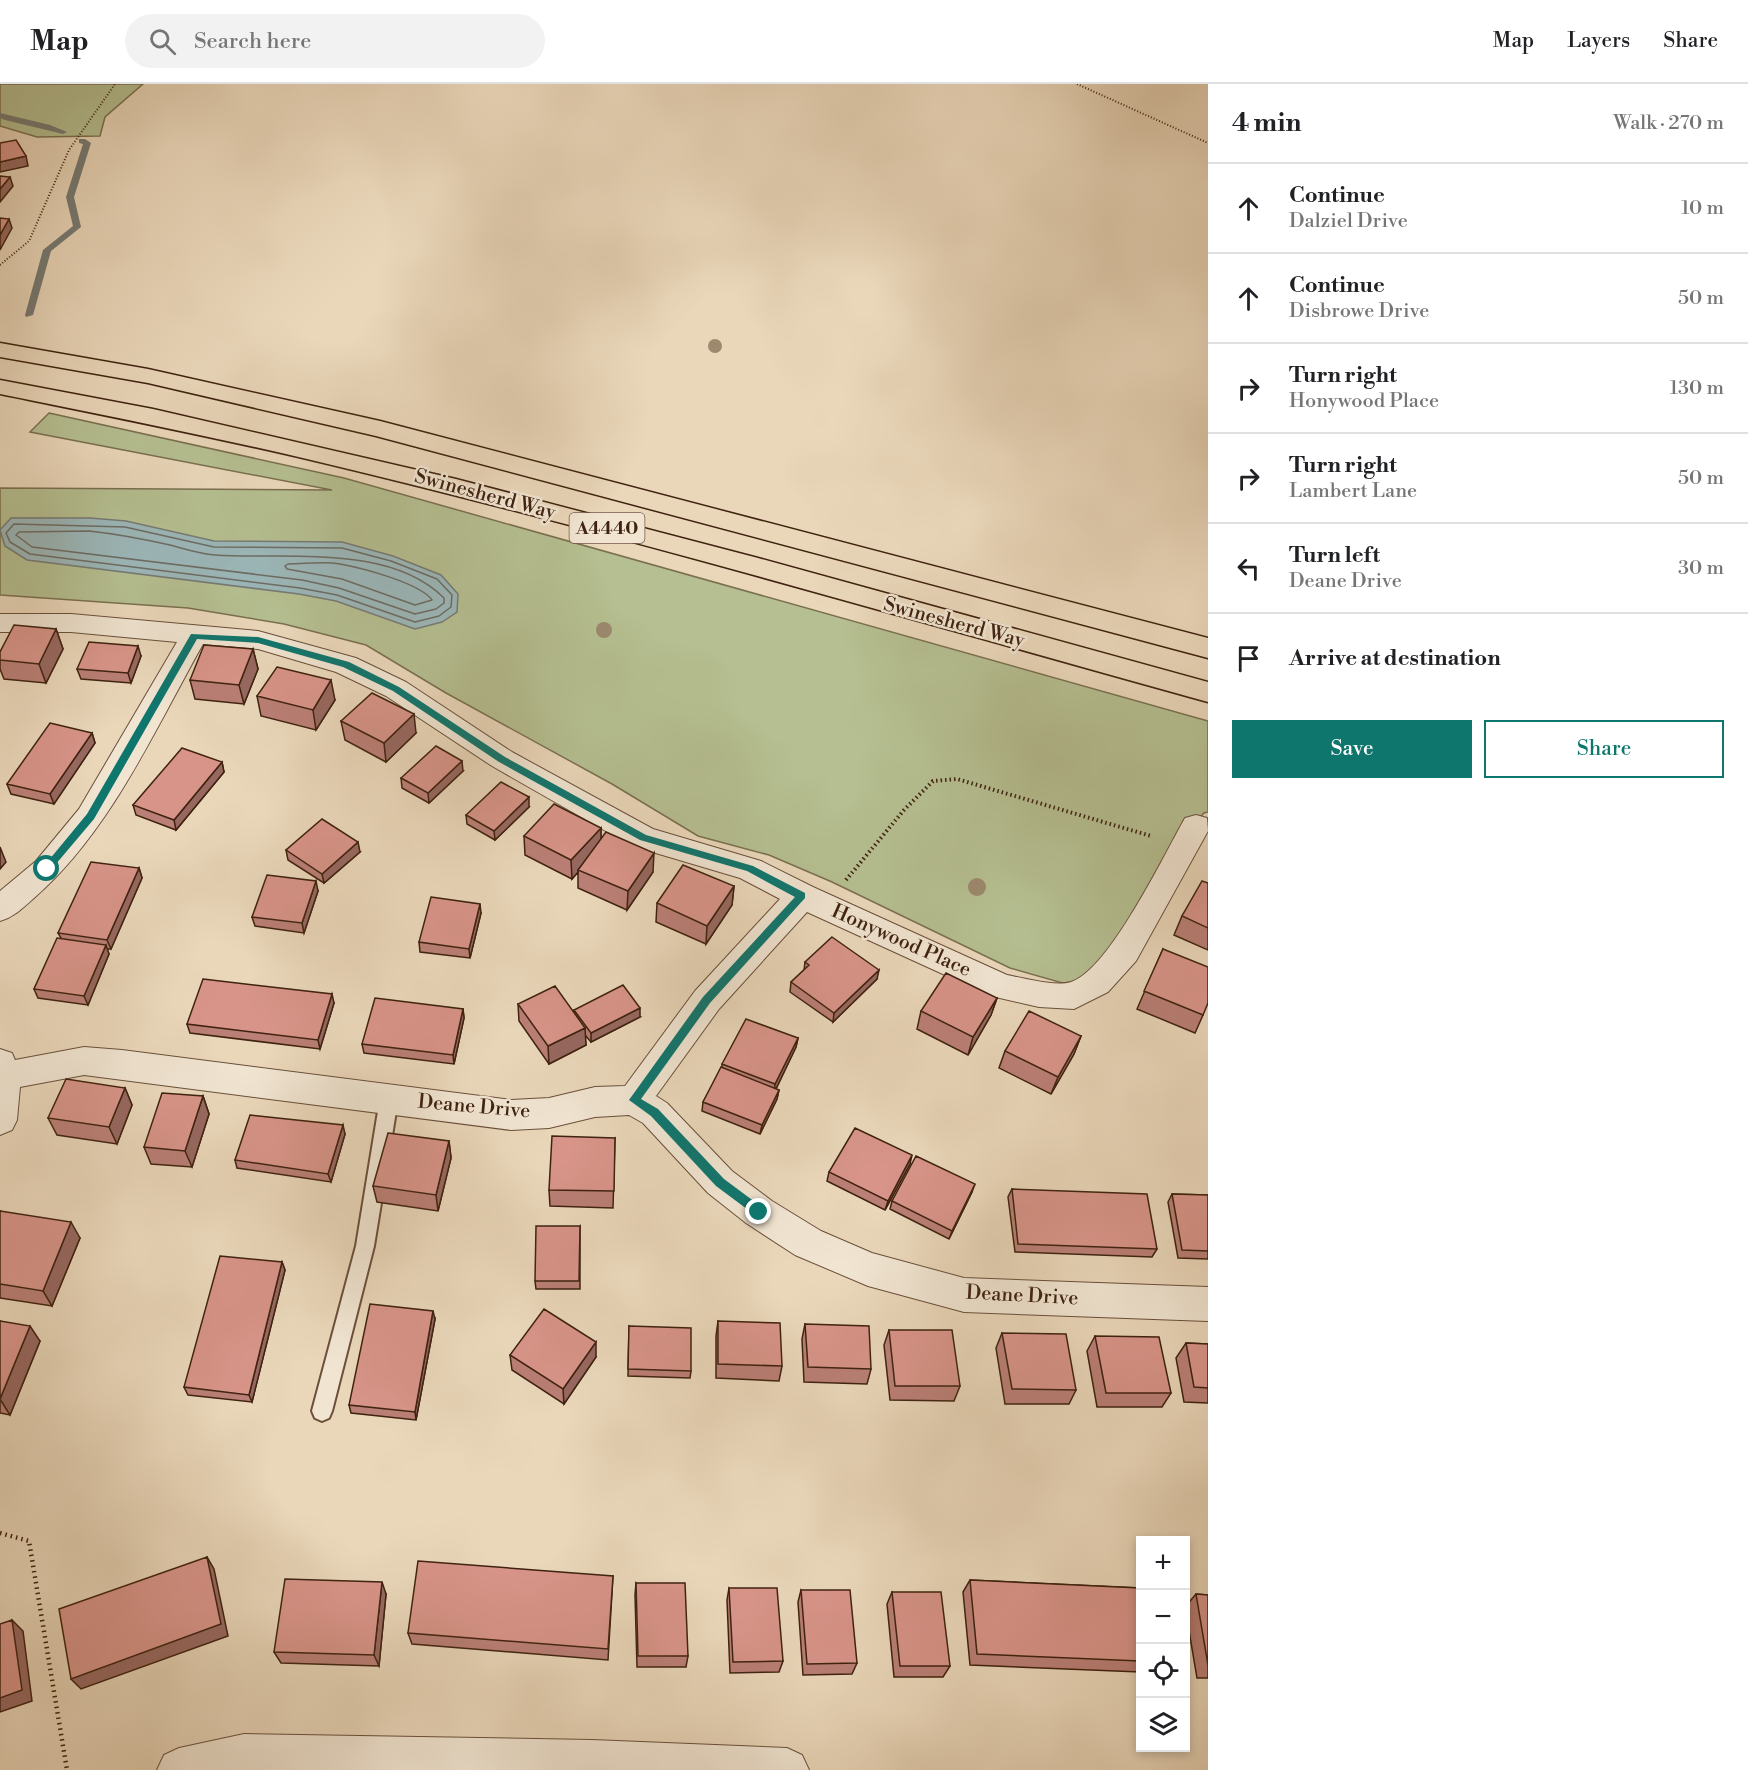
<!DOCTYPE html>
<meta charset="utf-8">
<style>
:root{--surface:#fff;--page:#f2f2f2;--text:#202124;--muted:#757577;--line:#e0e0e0;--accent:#0f766e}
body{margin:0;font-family:"Libre Bodoni",serif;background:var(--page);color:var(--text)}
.controls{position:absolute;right:18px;bottom:18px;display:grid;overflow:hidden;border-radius:0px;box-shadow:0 3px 9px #0003}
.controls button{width:54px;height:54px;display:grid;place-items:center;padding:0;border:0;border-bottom:2px solid var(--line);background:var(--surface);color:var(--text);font:30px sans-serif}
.stop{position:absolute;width:18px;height:18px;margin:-14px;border:4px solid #0f766e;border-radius:50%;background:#fff}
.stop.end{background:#0f766e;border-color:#fff;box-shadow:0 2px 6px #0008}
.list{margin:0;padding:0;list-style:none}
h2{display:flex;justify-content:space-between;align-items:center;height:78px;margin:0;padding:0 24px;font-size:26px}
h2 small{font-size:20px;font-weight:400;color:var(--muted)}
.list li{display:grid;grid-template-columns:39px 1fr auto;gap:18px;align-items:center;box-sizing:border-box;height:90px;padding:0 24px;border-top:2px solid var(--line)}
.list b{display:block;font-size:22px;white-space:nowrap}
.list p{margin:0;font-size:20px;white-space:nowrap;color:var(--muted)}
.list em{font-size:20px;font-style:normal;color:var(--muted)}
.actions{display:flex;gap:12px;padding:18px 24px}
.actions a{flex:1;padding:14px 0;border:2px solid var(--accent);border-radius:0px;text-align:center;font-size:21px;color:var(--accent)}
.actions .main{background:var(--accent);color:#fff}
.icon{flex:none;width:33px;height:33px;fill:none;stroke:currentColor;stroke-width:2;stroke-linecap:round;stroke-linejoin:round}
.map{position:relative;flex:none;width:1208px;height:1686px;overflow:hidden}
header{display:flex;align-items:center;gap:36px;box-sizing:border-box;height:84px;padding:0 30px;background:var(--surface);border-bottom:2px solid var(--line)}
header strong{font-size:28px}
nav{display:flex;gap:33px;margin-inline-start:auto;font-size:21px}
.search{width:420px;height:54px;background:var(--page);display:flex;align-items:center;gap:15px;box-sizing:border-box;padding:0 21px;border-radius:33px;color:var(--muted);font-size:22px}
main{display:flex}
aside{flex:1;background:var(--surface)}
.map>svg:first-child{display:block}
.green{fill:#b5bf91;stroke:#7a7050;stroke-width:1.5}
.water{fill:#9bb7b9;stroke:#767b75;stroke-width:1.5}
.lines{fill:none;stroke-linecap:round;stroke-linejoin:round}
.shore{stroke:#6d6c64;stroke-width:1.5}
.stream{fill:#767b75;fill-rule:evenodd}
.service-casing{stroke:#6a4f3a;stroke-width:4}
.minor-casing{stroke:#6a4f3a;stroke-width:2}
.trunk-casing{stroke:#3f2210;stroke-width:3}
.path-far2{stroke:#3f2210;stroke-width:2;stroke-dasharray:1 2;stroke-linecap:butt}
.path-far1{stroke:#3f2210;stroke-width:4;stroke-dasharray:1.5 3;stroke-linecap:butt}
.path{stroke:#3f2210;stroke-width:4.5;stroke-dasharray:1.5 4;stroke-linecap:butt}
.service{fill:#f1e5d2;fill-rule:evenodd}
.minor{fill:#f1e5d2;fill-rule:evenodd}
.trunk{fill:#ead7ba;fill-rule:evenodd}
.tree{fill:#9c896e}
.wall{fill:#ba7f76;stroke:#3f2210;stroke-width:1.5}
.shaded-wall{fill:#976860;stroke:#3f2210;stroke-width:1.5}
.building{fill:#d89489;stroke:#3f2210;stroke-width:1.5}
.route{fill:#0f766e}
.labels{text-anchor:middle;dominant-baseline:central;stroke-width:5;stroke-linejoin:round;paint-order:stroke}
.shield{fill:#f1e5d2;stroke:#745c4a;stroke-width:1.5}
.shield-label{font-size:18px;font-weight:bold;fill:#3f2210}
.street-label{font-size:20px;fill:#3f2210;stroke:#f1e5d2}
</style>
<header>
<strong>Map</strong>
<div class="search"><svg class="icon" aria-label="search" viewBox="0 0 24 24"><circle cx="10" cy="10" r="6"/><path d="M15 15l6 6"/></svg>Search here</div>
<nav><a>Map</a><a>Layers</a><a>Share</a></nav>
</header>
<main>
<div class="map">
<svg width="1208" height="1686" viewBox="0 0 1208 1686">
<rect width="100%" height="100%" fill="#ead7ba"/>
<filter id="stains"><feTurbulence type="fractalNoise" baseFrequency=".00333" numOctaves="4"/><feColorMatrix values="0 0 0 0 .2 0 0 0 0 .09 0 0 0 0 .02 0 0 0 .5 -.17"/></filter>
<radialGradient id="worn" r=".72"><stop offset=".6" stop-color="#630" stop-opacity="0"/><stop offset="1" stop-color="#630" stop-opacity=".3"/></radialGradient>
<!-- green -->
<path class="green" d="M0 0H143L105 33 100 52 37 53 0 42Z
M49 329 344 394 1208 637V728L1204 729 1190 744 1113 885 1066 900 1010 884 832 798 769 771 698 752 612 700 446 609 366 561 284 540 188 524 0 511V404L332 406 30 348Z"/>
<!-- water -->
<path class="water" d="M11 434H90L126 437 214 457 342 458 393 472 441 491 458 510 457 528 442 538 415 545 336 517 299 510 27 476 5 462 0 446Z"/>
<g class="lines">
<!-- shore -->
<path class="shore" d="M14 440 125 443 214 463 342 464 391 477 437 495 452 511 451 523 439 532 415 538 337 511 300 504 30 470 10 458 6 449Z
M89 447C117 450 143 455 170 461 185 465 200 470 215 471 286 476 389 459 444 514V519L436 525 415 530 339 504 302 496 32 463 16 451 19 448Z
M288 480C305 480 324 477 340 480 362 484 420 499 432 516L415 521 342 495 287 485 285 482Z"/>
<!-- stream -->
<path class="stream" d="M0 29 50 41 67 48 63 50 5 36 0 34Z
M79 55H85L91 59 74 113 81 143 51 167 33 231 26 233 25 231 43 166 73 142 66 113 83 60 79 59Z"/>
<defs>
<path id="service" d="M389 1007 395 1010 398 1015 374 1162 332 1327 329 1334 322 1337 315 1334 312 1327 356 1162 380 1015 383 1010Z"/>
<path id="minor" d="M0 530H71L258 547 356 574 406 598 512 668 653 745 761 777 813 803 1007 891C1023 894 1055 903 1071 898 1109 886 1164 771 1185 734L1196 731 1207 734 1208 747 1136 877 1108 908 1074 925 1039 923 991 912 807 828 719 925 656 1012 667 1019 732 1087 772 1117 821 1147 872 1169 964 1194 1208 1203V1237L964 1228 868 1202 795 1171 746 1139 708 1109 643 1039 629 1031 595 1033 549 1044 511 1046 84 991 20 1003 17 1036 12 1046 0 1051V965L12 969 15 976 84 963 122 966 511 1016 549 1014 595 1003 625 1002 695 907 780 815 740 794 632 762 492 682 386 612 336 588 258 565 203 560C154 647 110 748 34 814 23 824 14 833 0 837V807L36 777 79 725 177 558 71 548H0Z
M244 1650 592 1656 787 1664 802 1671 809 1686H157L164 1671 179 1664Z"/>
<path id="trunk" d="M0 259 148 285 380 337 1208 554V574L376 352 148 299 0 273Z
M0 296 153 325 456 395 758 474 1208 598V618C908 535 610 447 307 375 205 351 103 331 0 310Z"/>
</defs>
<!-- service casing -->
<use href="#service" class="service-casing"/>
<!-- minor casing -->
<use href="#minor" class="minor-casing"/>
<!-- trunk casing -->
<use href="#trunk" class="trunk-casing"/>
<!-- path-far2 -->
<path class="path-far2" d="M1077 0 1208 59
M0 181 29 157 69 66 115 0"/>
<!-- path-far1 -->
<path class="path-far1" d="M846 796 904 726 933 697 957 695 1151 752"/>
<!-- path -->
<path class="path" d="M0 1449 29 1457 67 1686"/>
<!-- service -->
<use href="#service" class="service"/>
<!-- minor -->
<use href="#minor" class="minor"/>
<!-- trunk -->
<use href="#trunk" class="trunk"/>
</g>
<!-- trees -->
<g class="tree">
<circle cx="715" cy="262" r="7"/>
<circle cx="604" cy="546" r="8"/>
<circle cx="977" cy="803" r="9"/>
</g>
<!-- wall -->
<path class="wall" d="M56 545 63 565 46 599 4 595 0 585V568Z
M253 565 258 585 244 620 195 615 190 596Z
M141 572 131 599 81 595 77 585Z
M257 612 335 616 316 646 261 632Z
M341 637 416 649 386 678 345 656Z
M92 649 95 659 54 720 11 710 7 700Z
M222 678 224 688 176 746 136 731 133 721Z
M463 687 429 719 402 704 401 694Z
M529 723 495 756 467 740 466 731Z
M601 744V755L653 788 627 826 578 804V788L572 795 525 771 524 752Z
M286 766 360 768 324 799 288 776Z
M139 784 142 794 111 865H107L109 870 88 921 38 914 34 905 61 854 58 849Z
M1208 799V866L1174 851 1182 832Z
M734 802 732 821 706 860 656 838 657 819Z
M318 807 304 849 255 842 252 833Z
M481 829 470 874 420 868 419 858Z
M1163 865 1203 931 1195 949 1137 925Z
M805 878 877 895 833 938 790 908 791 898 804 886Z
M997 914 991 931 968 971 917 945 921 927Z
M334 919 320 965 190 949 187 940Z
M518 920 574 927V926L640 933 591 958 585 951 586 961 549 980 519 937Z
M463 925 464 934 454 980 364 969 362 960Z
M1081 952 1074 970 1051 1010 999 984 1005 967Z
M798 954 796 963 776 1005 779 1006 777 1015 760 1050 702 1027 703 1018 722 983V980Z
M125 1004 132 1021 117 1060 57 1051 48 1034Z
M203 1012 209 1030 192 1083 151 1080 144 1063Z
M345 1050 331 1098 237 1084 235 1076Z
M615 1054 613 1124 550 1122 549 1106Z
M449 1057 451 1074 438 1127 377 1118 373 1102Z
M910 1080 885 1126 827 1097 829 1088Z
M1012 1105 1157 1165 1152 1173 1015 1168 1008 1113Z
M972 1108 949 1155 890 1125 892 1117Z
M1172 1110 1208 1111V1175L1178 1174 1168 1118Z
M0 1127 80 1154 52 1222 0 1214Z
M580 1142V1205H536L535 1197Z
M282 1178 285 1186 252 1318 188 1311 184 1303Z
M435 1235 416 1336 351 1329 349 1321Z
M0 1237 40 1257 10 1331 0 1329Z
M718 1237 782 1282 779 1297 716 1294V1252Z
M805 1240 871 1285 867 1300 804 1298 802 1255Z
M629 1242 691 1287 690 1294 628 1292Z
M889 1246 960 1302 954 1317 890 1316 884 1261Z
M1002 1249 1076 1306 1069 1320H1005L996 1264Z
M1095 1252 1171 1309 1162 1323H1097L1087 1267Z
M1186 1259 1208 1260V1319L1184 1318 1176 1274Z
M510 1271 596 1273 564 1320 512 1286Z
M613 1492 608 1576 412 1560 408 1549Z
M970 1496 1140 1504V1588L970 1581 963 1508Z
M636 1499 688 1572 686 1583H637L635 1511Z
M729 1504 783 1577 779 1588 730 1589 727 1516Z
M801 1506 857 1579 852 1590 803 1591 798 1518Z
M892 1508 950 1582 943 1593H894L887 1520Z
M386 1510 379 1582 281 1579 274 1568Z
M1196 1510 1208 1511V1594H1197L1185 1523Z"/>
<!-- shaded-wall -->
<path class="shaded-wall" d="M26 72 28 82 0 88V78Z
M10 93 13 102 0 118V105Z
M9 135 12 144 0 166V151Z
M56 545 63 565 46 599 39 580Z
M138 562 141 572 131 599 128 589Z
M253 565 258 585 244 620 239 601Z
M331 596 335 616 316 646 313 626Z
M414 630 416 649 386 678 384 659Z
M92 649 95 659 54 720 50 710Z
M462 677 463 687 429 719 428 709Z
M222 678 224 688 176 746 174 736Z
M529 713V723L495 756 494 747Z
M601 744V763L578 786V788L572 795 571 776Z
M358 758 360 768 324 799 322 790Z
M0 763 6 778 0 785Z
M654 769 653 788 627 826 628 807Z
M139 784 142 794 111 865 107 856Z
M316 797 318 807 304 849 302 839Z
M734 802 732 821 706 860 707 842Z
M480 820 481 829 470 874 469 865Z
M106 861 109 870 88 921 84 912Z
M879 886 877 895 833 938 834 929Z
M332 910 334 919 320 965 318 956Z
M997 914 991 931 968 971 973 953Z
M640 924V933L591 958V949Z
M463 925 464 934 454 980 453 971Z
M585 944 586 961 549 980 548 962Z
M1081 952 1074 970 1051 1010 1058 993Z
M798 954 796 963 774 1009 775 1000Z
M125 1004 132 1021 117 1060 109 1043Z
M779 1006 777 1015 760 1050 762 1041Z
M203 1012 209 1030 192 1083 185 1067Z
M343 1041 345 1050 331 1098 328 1090Z
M449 1057 451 1074 438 1127 436 1111Z
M912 1071 910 1080 885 1126 888 1117Z
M975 1100 972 1108 949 1155 952 1147Z
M71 1138 80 1154 52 1222 43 1207Z
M282 1178 285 1186 252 1318 249 1311Z
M433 1227 435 1235 416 1336 415 1328Z
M30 1242 40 1257 10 1331 0 1315Z
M596 1258V1273L564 1320 563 1305Z
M207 1473 214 1485 228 1552 81 1605 71 1595Z
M382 1498 386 1510 379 1582 374 1571Z
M12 1536 23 1547 32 1617 0 1628V1614Z"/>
<!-- building -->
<path class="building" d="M16 56 26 72 0 78V59Z
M0 92 10 93 0 105Z
M0 134 9 135 0 151Z
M14 541 56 545 39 580 0 576V568Z
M89 558 138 562 128 589 77 585Z
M204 561 253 565 239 601 190 596Z
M277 583 331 596 313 626 257 612Z
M372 609 414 630 384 659 341 637Z
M50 639 92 649 50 710 7 700Z
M436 662 462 677 428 709 401 694Z
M182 664 222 678 174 736 133 721Z
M501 698 529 713 494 747 466 731Z
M554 720 601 744 571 776 524 752Z
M322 735 358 758 322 790 286 766Z
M606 748 654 769 628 807 578 786Z
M91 778 139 784 107 856 58 849Z
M683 781 734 802 707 842 657 819Z
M267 791 316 797 302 839 252 833Z
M1202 797 1208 799V844L1182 832Z
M431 813 480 820 469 865 419 858Z
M832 853 879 886 834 929 791 898 809 881 805 878Z
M57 854 106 861 84 912 34 905Z
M1163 865 1208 883V919L1203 931 1144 907Z
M946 889 997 914 973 953 921 927Z
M203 895 332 910 318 956 187 940Z
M623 901 640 924 591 949 574 926Z
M555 902 585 944 548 962 518 920Z
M375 914 463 925 453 971 362 960Z
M1029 927 1081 952 1058 993 1005 967Z
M746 935 798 954 775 1000 722 980Z
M721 983 779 1006 762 1041 703 1018Z
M66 995 125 1004 109 1043 48 1034Z
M162 1009 203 1012 185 1067 144 1063Z
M250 1031 343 1041 328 1090 235 1076Z
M855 1044 912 1071 888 1117 829 1088Z
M388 1049 449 1057 436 1111 373 1102Z
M552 1052 615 1054 614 1107 549 1106Z
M916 1072 975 1100 952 1147 892 1117Z
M1012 1105 1147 1110 1157 1165 1018 1160Z
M1172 1110 1208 1111V1167L1182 1166Z
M0 1127 71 1138 43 1207 0 1200Z
M536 1142H580L579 1197H535Z
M220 1172 282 1178 249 1311 184 1303Z
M370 1220 433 1227 415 1328 349 1321Z
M544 1225 596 1258 563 1305 510 1271Z
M0 1237 30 1242 0 1315Z
M718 1237 780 1239 782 1282 718 1280Z
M805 1240 869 1242 871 1285 808 1283Z
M629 1242 691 1244V1287L628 1285Z
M889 1246H952L960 1302H895Z
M1002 1249 1066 1250 1076 1306 1012 1305Z
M1095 1252 1159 1253 1171 1309H1106Z
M1186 1259 1208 1260V1304L1194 1303Z
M207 1473 221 1540 71 1595 59 1525Z
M418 1477 613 1492 608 1565 408 1549Z
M285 1495 382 1498 374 1571 274 1568Z
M970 1496 1140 1504V1577L977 1570Z
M636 1499H685L688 1572H638Z
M729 1504H777L783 1577 733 1578Z
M801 1506H850L857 1579 807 1580Z
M892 1508H941L950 1582H900Z
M1196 1510 1208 1511V1581Z
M12 1536 22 1606 0 1614V1540Z"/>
<!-- route -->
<path class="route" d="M191 550 258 553 349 578 399 603 505 673 646 751 753 782 805 809V814L710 919 641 1015 658 1025 724 1095 763 1124V1131H755L716 1102 651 1032 629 1016 703 913 795 813 747 787 640 756 499 678 393 607 343 583 258 559 197 555 94 735 50 787H44V782L87 730Z"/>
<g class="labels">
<!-- shield labels -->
<rect class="shield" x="569.5" y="429" width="75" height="30" rx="4.5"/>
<g class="shield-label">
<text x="607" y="444">A4440</text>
</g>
<!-- street labels -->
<g class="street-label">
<text transform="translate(485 411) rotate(15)">Swinesherd Way</text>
<text transform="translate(954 539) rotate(15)">Swinesherd Way</text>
<text transform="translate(901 857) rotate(24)">Honywood Place</text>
<text transform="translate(474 1023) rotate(5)">Deane Drive</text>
<text transform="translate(1022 1212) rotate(3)">Deane Drive</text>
</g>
</g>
<rect width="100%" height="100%" filter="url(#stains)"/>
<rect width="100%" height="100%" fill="url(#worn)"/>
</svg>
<div class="controls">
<button>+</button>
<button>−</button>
<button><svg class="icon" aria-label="locate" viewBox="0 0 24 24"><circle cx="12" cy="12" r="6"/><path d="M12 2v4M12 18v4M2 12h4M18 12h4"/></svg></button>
<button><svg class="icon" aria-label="layers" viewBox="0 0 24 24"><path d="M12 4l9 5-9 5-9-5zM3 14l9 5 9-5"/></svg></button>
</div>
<div class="stop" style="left:47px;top:785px"></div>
<div class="stop end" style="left:759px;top:1128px"></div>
</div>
<aside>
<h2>4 min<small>Walk · 270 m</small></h2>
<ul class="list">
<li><svg class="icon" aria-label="ahead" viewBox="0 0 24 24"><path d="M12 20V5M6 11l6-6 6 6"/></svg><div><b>Continue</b><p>Dalziel Drive</p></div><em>10 m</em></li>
<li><svg class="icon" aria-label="ahead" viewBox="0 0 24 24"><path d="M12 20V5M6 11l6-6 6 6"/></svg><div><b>Continue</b><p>Disbrowe Drive</p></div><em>50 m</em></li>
<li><svg class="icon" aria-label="right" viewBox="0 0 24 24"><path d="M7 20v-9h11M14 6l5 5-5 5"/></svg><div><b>Turn right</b><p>Honywood Place</p></div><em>130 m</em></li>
<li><svg class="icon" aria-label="right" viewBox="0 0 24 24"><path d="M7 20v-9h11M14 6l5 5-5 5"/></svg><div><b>Turn right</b><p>Lambert Lane</p></div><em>50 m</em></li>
<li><svg class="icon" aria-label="left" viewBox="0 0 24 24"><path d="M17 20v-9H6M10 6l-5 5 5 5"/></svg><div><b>Turn left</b><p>Deane Drive</p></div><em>30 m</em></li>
<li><svg class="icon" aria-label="arrive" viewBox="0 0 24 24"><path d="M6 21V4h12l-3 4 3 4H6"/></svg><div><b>Arrive at destination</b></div></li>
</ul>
<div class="actions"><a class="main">Save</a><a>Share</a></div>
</aside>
</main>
